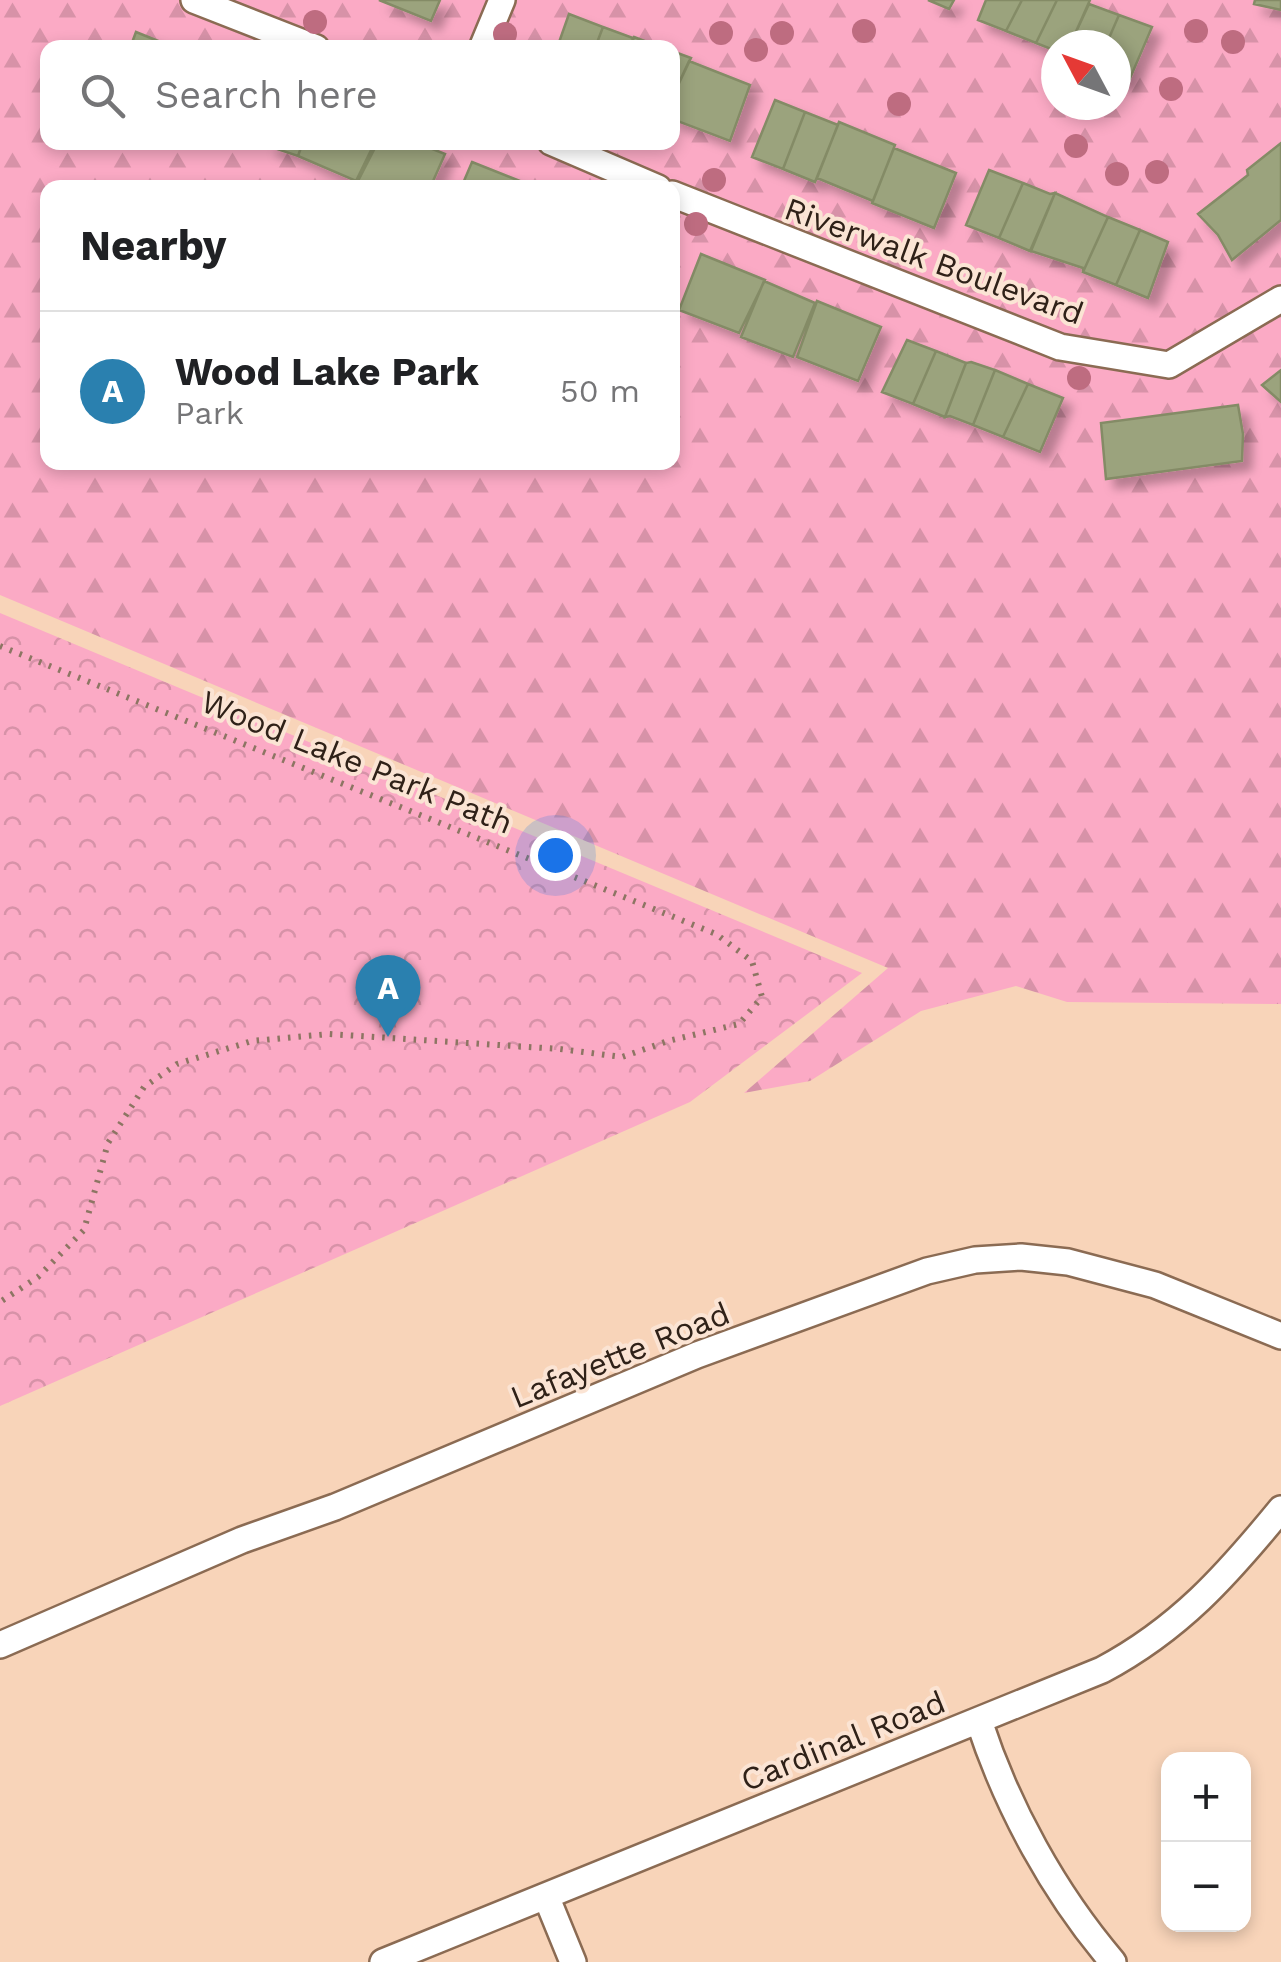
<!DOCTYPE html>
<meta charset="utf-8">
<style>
:root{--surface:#fff;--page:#f6f6f6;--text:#202124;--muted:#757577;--line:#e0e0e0;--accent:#2a80af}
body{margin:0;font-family:"Work Sans",sans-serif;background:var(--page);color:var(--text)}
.controls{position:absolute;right:30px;bottom:30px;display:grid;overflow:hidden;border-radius:20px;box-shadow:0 5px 15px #0003}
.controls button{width:90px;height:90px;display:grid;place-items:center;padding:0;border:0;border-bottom:2px solid var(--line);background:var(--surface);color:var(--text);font:50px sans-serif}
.compass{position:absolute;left:1041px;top:30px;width:90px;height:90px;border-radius:50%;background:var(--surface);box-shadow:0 5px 15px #0003;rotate:311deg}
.you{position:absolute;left:555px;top:855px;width:35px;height:35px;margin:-25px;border:8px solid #fff;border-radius:50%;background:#1a73e8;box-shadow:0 0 0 15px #1a73e833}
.badge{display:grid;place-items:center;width:65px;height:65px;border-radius:50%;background:var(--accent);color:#fff;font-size:32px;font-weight:700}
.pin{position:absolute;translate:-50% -82px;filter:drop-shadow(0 2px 5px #0008)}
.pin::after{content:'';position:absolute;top:52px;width:35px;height:30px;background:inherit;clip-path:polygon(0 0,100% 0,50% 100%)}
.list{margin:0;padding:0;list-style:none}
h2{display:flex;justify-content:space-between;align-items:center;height:130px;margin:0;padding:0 40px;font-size:42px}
h2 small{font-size:32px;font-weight:400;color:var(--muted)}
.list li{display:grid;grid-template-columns:65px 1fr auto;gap:30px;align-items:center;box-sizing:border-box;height:160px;padding:0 40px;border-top:2px solid var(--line)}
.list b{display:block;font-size:38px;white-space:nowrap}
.list p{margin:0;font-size:32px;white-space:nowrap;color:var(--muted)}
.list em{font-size:32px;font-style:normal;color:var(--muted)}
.icon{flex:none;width:55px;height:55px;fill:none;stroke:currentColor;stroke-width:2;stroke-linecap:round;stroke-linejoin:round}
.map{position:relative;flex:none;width:1281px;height:1962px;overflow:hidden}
.search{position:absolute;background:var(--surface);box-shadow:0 5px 15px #0003;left:40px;top:40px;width:640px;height:110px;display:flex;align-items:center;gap:25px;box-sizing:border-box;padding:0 35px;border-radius:20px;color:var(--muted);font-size:38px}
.panel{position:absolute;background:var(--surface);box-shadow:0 5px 15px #0003;left:40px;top:180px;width:640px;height:290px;border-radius:20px}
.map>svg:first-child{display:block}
.forest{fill:url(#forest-firs);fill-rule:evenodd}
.park{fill:url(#park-crowns)}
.building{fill:#9ba37d;stroke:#848b66;stroke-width:2.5;filter:url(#shadow)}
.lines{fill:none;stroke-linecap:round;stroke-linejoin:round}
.minor-casing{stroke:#8b6b53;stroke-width:30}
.path{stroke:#8d7563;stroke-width:6;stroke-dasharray:2.5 8;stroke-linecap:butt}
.minor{stroke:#fff;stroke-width:25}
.tree{fill:#be6c80}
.labels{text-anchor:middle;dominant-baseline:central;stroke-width:8;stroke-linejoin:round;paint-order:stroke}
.street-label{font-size:32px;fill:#2f2118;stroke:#fbe4d4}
</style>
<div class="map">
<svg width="1281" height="1962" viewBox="0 0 1281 1962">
<defs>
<pattern id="forest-firs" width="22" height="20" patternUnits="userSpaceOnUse" patternTransform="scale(2.5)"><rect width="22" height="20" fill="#fbaac5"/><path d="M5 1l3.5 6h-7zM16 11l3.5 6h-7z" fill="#d792a8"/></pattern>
<pattern id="park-crowns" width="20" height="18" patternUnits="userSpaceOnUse" patternTransform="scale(2.5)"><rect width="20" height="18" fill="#fbaac5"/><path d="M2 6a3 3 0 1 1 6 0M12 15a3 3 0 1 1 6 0" fill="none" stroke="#d792a8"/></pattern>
<filter id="shadow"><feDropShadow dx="9" dy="9" stdDeviation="5" flood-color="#0004"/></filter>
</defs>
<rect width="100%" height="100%" fill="#f8d4b9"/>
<!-- forest -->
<path class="forest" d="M0 0H1281V1004L1067 1002 1016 986 921 1011 810 1081 744 1093 888 968 0 595ZM1056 45H1116V105H1056ZM48 48H672V142H48ZM48 188H672V462H48Z"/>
<!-- park -->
<path class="park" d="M0 613 862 973 690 1102 0 1406Z"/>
<!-- building -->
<path class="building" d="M379 0H440L431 21Z
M928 0H954L949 9Z
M986 0H1022L1006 31 978 20Z
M1022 0H1057L1036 43 1006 31Z
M1057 0H1090L1070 45H1056V51L1036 43Z
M1255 0H1281V10L1254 4Z
M1089 4 1119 15 1106 45H1070Z
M569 14 603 27 595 48H557Z
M1119 15 1152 27 1128 83 1116 79V45H1106Z
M603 27 633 38 630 48H595Z
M136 32 173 47 130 48Z
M634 37 663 48H630Z
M672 51 691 58 672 98Z
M689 61 750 85 730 141 672 119V98Z
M775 100 805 112 783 169 752 157Z
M805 112 838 125 815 182 783 169Z
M839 122 895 145 873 201 817 178Z
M269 142H303L298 156 268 146Z
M303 142H375L356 181 298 156Z
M378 142H415L445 154 430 188H368L357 183Z
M1281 143V220L1232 260 1218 235 1198 214 1248 175 1247 170Z
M894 148 956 173 934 228 872 203Z
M472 162 535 187 461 188Z
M989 170 1023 183 999 238 966 225Z
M1023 183 1050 194 1055 193 1030 251 999 238Z
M1055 193 1108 217 1083 272V268L1031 251Z
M1108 217 1140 230 1116 285 1083 272Z
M1140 230 1168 242 1148 298 1116 285Z
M701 254 765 280 739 333 679 310Z
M764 281 815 303 793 357 741 337Z
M817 301 881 327 858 381 797 357Z
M907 340 936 351 913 404 882 392Z
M936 351 966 363 945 417 913 404Z
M971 362 995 370 973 425 950 416 945 417 966 363Z
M995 370 1028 384 1003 437 973 425Z
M1281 370V402L1262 385Z
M1028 384 1063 398 1040 452 1003 437Z
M1238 405 1243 434 1242 461 1106 479 1101 423Z"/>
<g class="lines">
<defs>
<path id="minor" d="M194 0 316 48
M482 48 502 0
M551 142 658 188
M672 194 1060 347 1169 365 1281 299
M0 1645 242 1540 335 1507 697 1355 927 1271 975 1260 1021 1257 1068 1262 1155 1285 1281 1336
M979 1721C1007 1807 1054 1893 1113 1962
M546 1896 573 1962
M383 1962 1102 1670C1179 1629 1226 1576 1281 1509"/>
</defs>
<!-- minor casing -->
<use href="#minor" class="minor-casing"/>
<!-- path -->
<path class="path" d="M0 646 716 934 752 961 762 997 739 1024 668 1041 622 1057 560 1049 329 1034 252 1041 177 1064 144 1087 108 1143 84 1230 38 1277 0 1302"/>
<!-- minor -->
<use href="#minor" class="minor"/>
</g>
<!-- trees -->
<g class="tree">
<circle cx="315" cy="22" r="12"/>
<circle cx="864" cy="31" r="12"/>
<circle cx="1196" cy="31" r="12"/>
<circle cx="721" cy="33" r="12"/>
<circle cx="782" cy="33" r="12"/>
<circle cx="505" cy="34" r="12"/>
<circle cx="1233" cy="42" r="12"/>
<circle cx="756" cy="50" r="12"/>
<circle cx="1171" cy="89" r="12"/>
<circle cx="899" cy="104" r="12"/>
<circle cx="1076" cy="146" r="12"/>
<circle cx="1157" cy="172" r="12"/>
<circle cx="1117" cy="174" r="12"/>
<circle cx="714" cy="180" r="12"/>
<circle cx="696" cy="224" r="12"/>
<circle cx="1079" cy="378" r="12"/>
</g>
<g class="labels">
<!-- street labels -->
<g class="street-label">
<text transform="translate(934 261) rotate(20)">Riverwalk Boulevard</text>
<text transform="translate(357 762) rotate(22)">Wood Lake Park Path</text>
<text transform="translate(620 1355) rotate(-22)">Lafayette Road</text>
<text transform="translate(843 1741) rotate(-22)">Cardinal Road</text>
</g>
</g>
</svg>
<div class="controls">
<button>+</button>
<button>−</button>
</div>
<svg class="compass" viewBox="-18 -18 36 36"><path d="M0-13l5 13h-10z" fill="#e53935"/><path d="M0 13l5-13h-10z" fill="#757577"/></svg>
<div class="you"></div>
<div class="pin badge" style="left:388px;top:1037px">A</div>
<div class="search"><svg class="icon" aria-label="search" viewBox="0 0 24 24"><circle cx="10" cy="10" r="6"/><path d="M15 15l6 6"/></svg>Search here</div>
<section class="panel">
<h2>Nearby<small></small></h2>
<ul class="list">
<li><span class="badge">A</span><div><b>Wood Lake Park</b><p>Park</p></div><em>50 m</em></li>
</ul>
</section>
</div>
